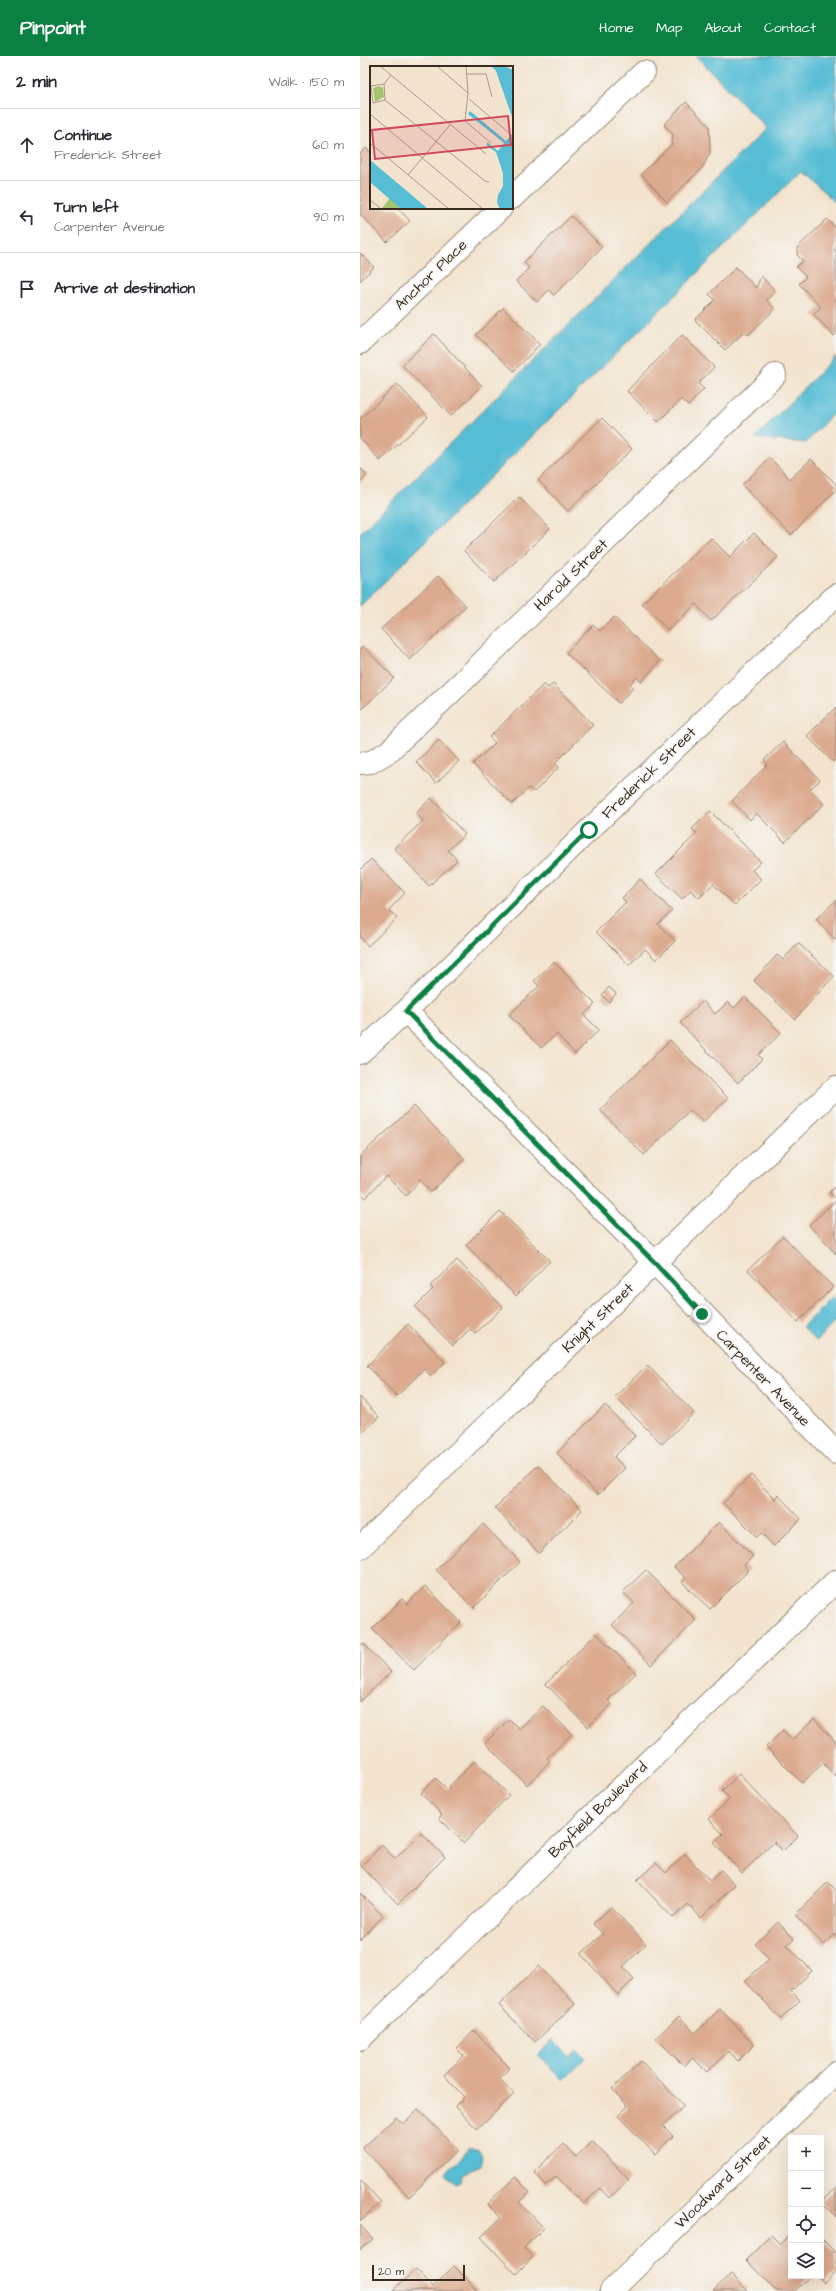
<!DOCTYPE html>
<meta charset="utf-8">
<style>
:root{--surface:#fff;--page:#f7f7f7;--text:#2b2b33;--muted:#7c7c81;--line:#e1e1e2;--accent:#0b8043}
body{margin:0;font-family:"Architects Daughter",sans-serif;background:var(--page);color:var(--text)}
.controls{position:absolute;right:12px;bottom:12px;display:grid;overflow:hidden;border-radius:0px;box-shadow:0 4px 16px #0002}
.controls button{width:36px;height:36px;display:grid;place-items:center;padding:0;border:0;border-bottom:1px solid var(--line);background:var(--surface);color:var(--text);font:20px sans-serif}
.scale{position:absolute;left:12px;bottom:10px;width:93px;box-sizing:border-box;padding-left:4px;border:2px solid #3b2a1e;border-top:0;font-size:11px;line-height:14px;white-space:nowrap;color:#3b2a1e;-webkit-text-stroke:3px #f6f6f2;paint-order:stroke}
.stop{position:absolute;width:12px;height:12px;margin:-9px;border:3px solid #0b8043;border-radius:50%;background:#fff}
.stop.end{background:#0b8043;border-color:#fff;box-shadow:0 1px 4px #0008}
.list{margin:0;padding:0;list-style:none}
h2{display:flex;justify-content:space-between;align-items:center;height:52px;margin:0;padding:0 16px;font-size:17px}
h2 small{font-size:13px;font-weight:400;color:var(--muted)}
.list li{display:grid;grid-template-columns:26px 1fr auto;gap:12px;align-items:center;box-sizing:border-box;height:72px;padding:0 16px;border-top:1px solid var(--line)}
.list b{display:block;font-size:15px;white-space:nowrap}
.list p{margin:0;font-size:13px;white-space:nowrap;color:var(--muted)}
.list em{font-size:13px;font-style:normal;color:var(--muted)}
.icon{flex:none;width:22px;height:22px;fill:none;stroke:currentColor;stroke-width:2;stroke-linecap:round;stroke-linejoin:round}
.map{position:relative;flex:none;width:476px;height:2235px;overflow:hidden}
header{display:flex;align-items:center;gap:24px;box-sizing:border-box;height:56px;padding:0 20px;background:var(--accent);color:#fff}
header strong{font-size:19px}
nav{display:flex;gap:22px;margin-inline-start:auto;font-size:14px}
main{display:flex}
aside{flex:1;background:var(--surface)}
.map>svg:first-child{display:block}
.water{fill:#57bdd5;stroke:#49747a}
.building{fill:#dcaa8e}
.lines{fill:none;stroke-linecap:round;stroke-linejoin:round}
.street-casing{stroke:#978776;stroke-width:24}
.street{stroke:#fff;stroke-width:22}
.route{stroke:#0b8043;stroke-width:5}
.labels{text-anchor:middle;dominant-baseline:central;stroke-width:3.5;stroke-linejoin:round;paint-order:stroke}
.street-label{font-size:15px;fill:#3b2a1e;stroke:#f6f6f2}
.inset-road{fill:none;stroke:#a99a88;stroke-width:1}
.view{fill:#d1495b;fill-opacity:0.15;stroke:#d1495b;stroke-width:2}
.inset-edge{fill:none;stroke:#3b2a1e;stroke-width:2}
</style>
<header>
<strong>Pinpoint</strong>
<nav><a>Home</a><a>Map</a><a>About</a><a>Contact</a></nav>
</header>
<main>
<aside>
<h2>2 min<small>Walk · 150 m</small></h2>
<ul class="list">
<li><svg class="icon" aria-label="ahead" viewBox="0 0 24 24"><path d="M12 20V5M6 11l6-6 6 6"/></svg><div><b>Continue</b><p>Frederick Street</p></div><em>60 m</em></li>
<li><svg class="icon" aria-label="left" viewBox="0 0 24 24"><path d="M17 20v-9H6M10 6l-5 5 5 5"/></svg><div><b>Turn left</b><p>Carpenter Avenue</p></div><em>90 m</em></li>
<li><svg class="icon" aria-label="arrive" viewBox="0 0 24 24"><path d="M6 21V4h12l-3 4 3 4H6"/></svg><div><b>Arrive at destination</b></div></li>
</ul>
</aside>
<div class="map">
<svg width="476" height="2235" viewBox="0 0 476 2235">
<rect width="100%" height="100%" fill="#f6f6f2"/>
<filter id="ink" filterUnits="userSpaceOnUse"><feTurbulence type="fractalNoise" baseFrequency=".025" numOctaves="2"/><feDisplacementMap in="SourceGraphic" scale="8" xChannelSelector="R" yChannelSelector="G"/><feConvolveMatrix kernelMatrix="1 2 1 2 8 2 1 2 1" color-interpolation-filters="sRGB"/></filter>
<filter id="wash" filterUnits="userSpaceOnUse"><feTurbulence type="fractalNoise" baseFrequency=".012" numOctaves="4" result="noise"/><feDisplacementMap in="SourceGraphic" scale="16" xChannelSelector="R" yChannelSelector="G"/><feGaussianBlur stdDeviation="0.9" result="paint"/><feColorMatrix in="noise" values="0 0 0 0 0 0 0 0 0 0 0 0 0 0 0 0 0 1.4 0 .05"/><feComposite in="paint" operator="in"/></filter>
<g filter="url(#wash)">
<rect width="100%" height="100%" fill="#f3e4cf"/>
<!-- water -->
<path class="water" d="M336 0H476V147L441 115 0 550V477L406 72Z
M476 300V354L446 387 395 382Z
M472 1241 476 1245V1265L456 1285 442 1271Z
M193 1984 210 2001 217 1994 225 2002 203 2024 178 1998Z
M108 2092 119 2095 122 2100 120 2109 102 2119 101 2126 96 2128 85 2118 90 2111 99 2106Z"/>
<g id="blocks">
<!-- building -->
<path class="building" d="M326 46 349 70 350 97 342 112 307 146 281 118 312 88 313 78 304 69Z
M6 92 11 97V152H38L50 165 27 186 0 158V98Z
M211 160 242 191 194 239 189 234 177 246 156 225 169 212 164 206Z
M467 163 476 172V192L474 194 476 196V278L474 280 453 258 461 251 439 228 446 221 436 211 443 205 437 199 438 191Z
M0 197 14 211 0 225Z
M376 211 396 232 401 220 415 235 407 244 415 253 388 279 384 276 365 294 335 264 355 244 349 238Z
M143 252 180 288 154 315 116 279Z
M74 278 122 330 91 360 42 309Z
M322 279 354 311 338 328 344 333 328 350 321 343 298 366 267 335Z
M37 328 68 361 20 405 0 382V363Z
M242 362 272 393 208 455 178 424Z
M410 402 430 423 451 403 476 428V434L431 479 382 429Z
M0 412 7 419 0 427Z
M159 441 190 473 134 526 104 495Z
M394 477 418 501 351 565 336 548 308 574 282 547 351 482 370 501Z
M78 520 106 550 50 604 21 573Z
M254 561 300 605 281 626 277 621 270 628 273 632 259 647 206 597 233 569 240 575Z
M3 590 34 622 0 655V593Z
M184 628 188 632 193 628 233 669 195 707 199 711 174 736 169 732 152 748 113 708 135 687 129 681Z
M476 651V703L473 706 447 680Z
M79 684 99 705 76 727 56 706Z
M423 686 460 724 450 733 464 748 425 786 396 757 390 764 372 745 408 708 404 704Z
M71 742 105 778 88 794 97 804 69 830 34 792 63 765 56 757Z
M350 755 401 806 392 814 401 823 375 849 353 828 339 842 331 834 322 843 296 818 337 777 332 773Z
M11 803 45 837 29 854 37 862 8 890 0 881V814Z
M280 823 312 855 298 868 315 885 296 904 285 893 269 909 236 876 266 846 262 842Z
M476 844V884L456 863Z
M438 887 474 920 435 963 394 925 417 899 423 904Z
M194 906 235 948 224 959 239 974 215 998 197 978 181 992 149 959 179 930 174 925Z
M249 931 256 938 249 946 242 939Z
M385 941 421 977 398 999 402 1003 378 1027 320 967 343 945 355 958 368 946 374 952Z
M310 984 368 1042 343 1066 330 1054 284 1099 240 1054Z
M54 1050 105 1103 71 1136 60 1124 46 1140 26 1120 5 1142 0 1137V1100Z
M476 1130V1143L469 1136Z
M476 1144V1198L449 1169Z
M140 1155 190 1205 156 1240 106 1189Z
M423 1180 473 1231 438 1266 388 1214Z
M97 1204 143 1251 115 1278 110 1273 93 1290 55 1251 73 1233 70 1230Z
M48 1268 85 1306 71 1320 64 1313 37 1340 7 1310Z
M287 1309 334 1357 302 1388 255 1341Z
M0 1341 19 1361 0 1379Z
M245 1349 275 1380 254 1401 265 1412 238 1439 197 1397Z
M178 1409 222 1454 179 1497 135 1452Z
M391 1419 415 1443 418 1439 441 1463 414 1490 401 1477 397 1481 363 1447Z
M359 1466 393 1500 384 1509 389 1514 350 1553 322 1526 326 1522 314 1511Z
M123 1468 160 1506 114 1552 76 1514Z
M286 1514 336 1564 291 1609 252 1569 274 1547 263 1536Z
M65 1530 101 1566 54 1614 12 1573 42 1543 47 1548Z
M236 1577 276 1617 248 1644 252 1648 228 1671 186 1628Z
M3 1587 31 1616 0 1646V1590Z
M183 1650 212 1678 187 1702 190 1705 167 1729 125 1687 149 1663 159 1673Z
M454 1663 476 1686V1721L463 1707 442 1727 406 1691 423 1674 432 1684Z
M114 1705 149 1739 104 1787 79 1762 82 1759 61 1737 76 1722 87 1733Z
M379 1718 438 1780 423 1795 414 1786 382 1817 354 1787 363 1778 349 1763 370 1743 362 1735Z
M61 1777 85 1801 38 1848 1 1810 22 1789 35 1803Z
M325 1798 350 1825 361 1814 375 1829 341 1862 328 1848 313 1862 277 1824 296 1807 306 1817Z
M468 1826 476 1834V1881L474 1879 464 1889 435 1859Z
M0 1837 23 1860 0 1884Z
M251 1851 286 1888 263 1911 274 1923 258 1939 221 1898 243 1878 233 1868Z
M418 1866 434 1883 427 1889 452 1915 431 1935 440 1944 421 1963 385 1925 409 1903 395 1888Z
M179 1910 215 1948 175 1986 139 1949Z
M360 1953 394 1989 378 2005 369 1995 347 2016 333 2002 324 2010 296 1982 319 1960 335 1977Z
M114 1975 150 2012 139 2022 154 2038 117 2073 95 2050 104 2041 84 2019 104 2000 96 1992Z
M281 2005 324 2050 303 2070 313 2080 295 2098 258 2060 268 2050 252 2033Z
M58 2053 98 2094 49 2141 3 2092 36 2061 43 2068Z
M232 2085 269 2124 249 2142 240 2132 224 2148 196 2120 186 2129 174 2116 203 2088 216 2101Z
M155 2121 170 2136 159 2146 184 2172 164 2192 173 2201 156 2218 121 2181 141 2162 127 2148Z
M0 2124 21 2146 0 2165Z
M476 2131V2161L461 2146Z
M0 2169 13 2183 0 2195Z
M431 2177V2220H450L435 2235H416L386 2204 411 2179 420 2188Z
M461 2182 476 2197V2216L464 2227 458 2220H461Z
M94 2210 118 2235H33L56 2213 73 2231Z
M371 2218 388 2235H353Z"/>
</g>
</g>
<g filter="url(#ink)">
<use href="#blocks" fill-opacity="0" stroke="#978776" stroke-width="1"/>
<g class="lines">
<defs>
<path id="street" d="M152 142 284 16
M0 287 141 152
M0 707 11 706 28 696 104 624 415 319
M46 955 295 1207 476 1397
M0 997 46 955 229 774 476 539
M0 1492 476 1031
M0 1983 476 1525
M251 2235 476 2017"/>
</defs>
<!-- street casing -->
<use href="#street" class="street-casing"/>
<!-- street -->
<use href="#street" class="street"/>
</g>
</g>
<g class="lines" filter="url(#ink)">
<!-- route -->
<path class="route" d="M229 774 46 955 295 1207 342 1258"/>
</g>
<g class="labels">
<!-- street labels -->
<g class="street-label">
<text transform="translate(71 219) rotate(-44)">Anchor Place</text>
<text transform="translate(211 519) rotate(-44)">Harold Street</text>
<text transform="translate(289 717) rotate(-44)">Frederick Street</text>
<text transform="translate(238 1262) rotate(-44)">Knight Street</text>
<text transform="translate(403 1322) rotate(46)">Carpenter Avenue</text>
<text transform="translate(238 1754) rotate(-44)">Bayfield Boulevard</text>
<text transform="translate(363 2126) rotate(-44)">Woodward Street</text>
</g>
</g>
<!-- overview -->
<g transform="translate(10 10)">
<rect width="143" height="143" fill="#f3e4cf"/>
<path d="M9 20 13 22 14 31 5 36 3 22ZM20 132 31 143H11Z" fill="#a3c56e"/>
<path d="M121 0H134L143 4V54L126 5ZM100 45 136 75 143 67V143H130L127 137 128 129 133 120V107L126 86 117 80V76L128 85 134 77 98 48ZM0 94 44 131 58 143H31L0 116Z" fill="#57bdd5"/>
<path class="inset-road" d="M10 0 116 88M67 0 98 27 95 55 121 77M96 0 98 27M96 8H116L122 31M1 20 3 37 15 34M1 20 14 18M99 33 139 67M15 34 115 115 119 116M15 34 14 18 21 9M0 48 113 143M0 77 79 143M38 109 80 59M0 134 10 142"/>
<path class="view" d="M138 50 141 79 5 93 2 64Z"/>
<rect width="143" height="143" class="inset-edge"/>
</g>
</svg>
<div class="controls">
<button>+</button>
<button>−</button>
<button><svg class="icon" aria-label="locate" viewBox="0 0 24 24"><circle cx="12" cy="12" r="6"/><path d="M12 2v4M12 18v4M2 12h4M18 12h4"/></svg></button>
<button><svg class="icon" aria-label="layers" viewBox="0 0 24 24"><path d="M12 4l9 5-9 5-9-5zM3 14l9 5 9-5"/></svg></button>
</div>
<div class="scale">20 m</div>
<div class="stop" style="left:229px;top:774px"></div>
<div class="stop end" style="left:342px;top:1258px"></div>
</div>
</main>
